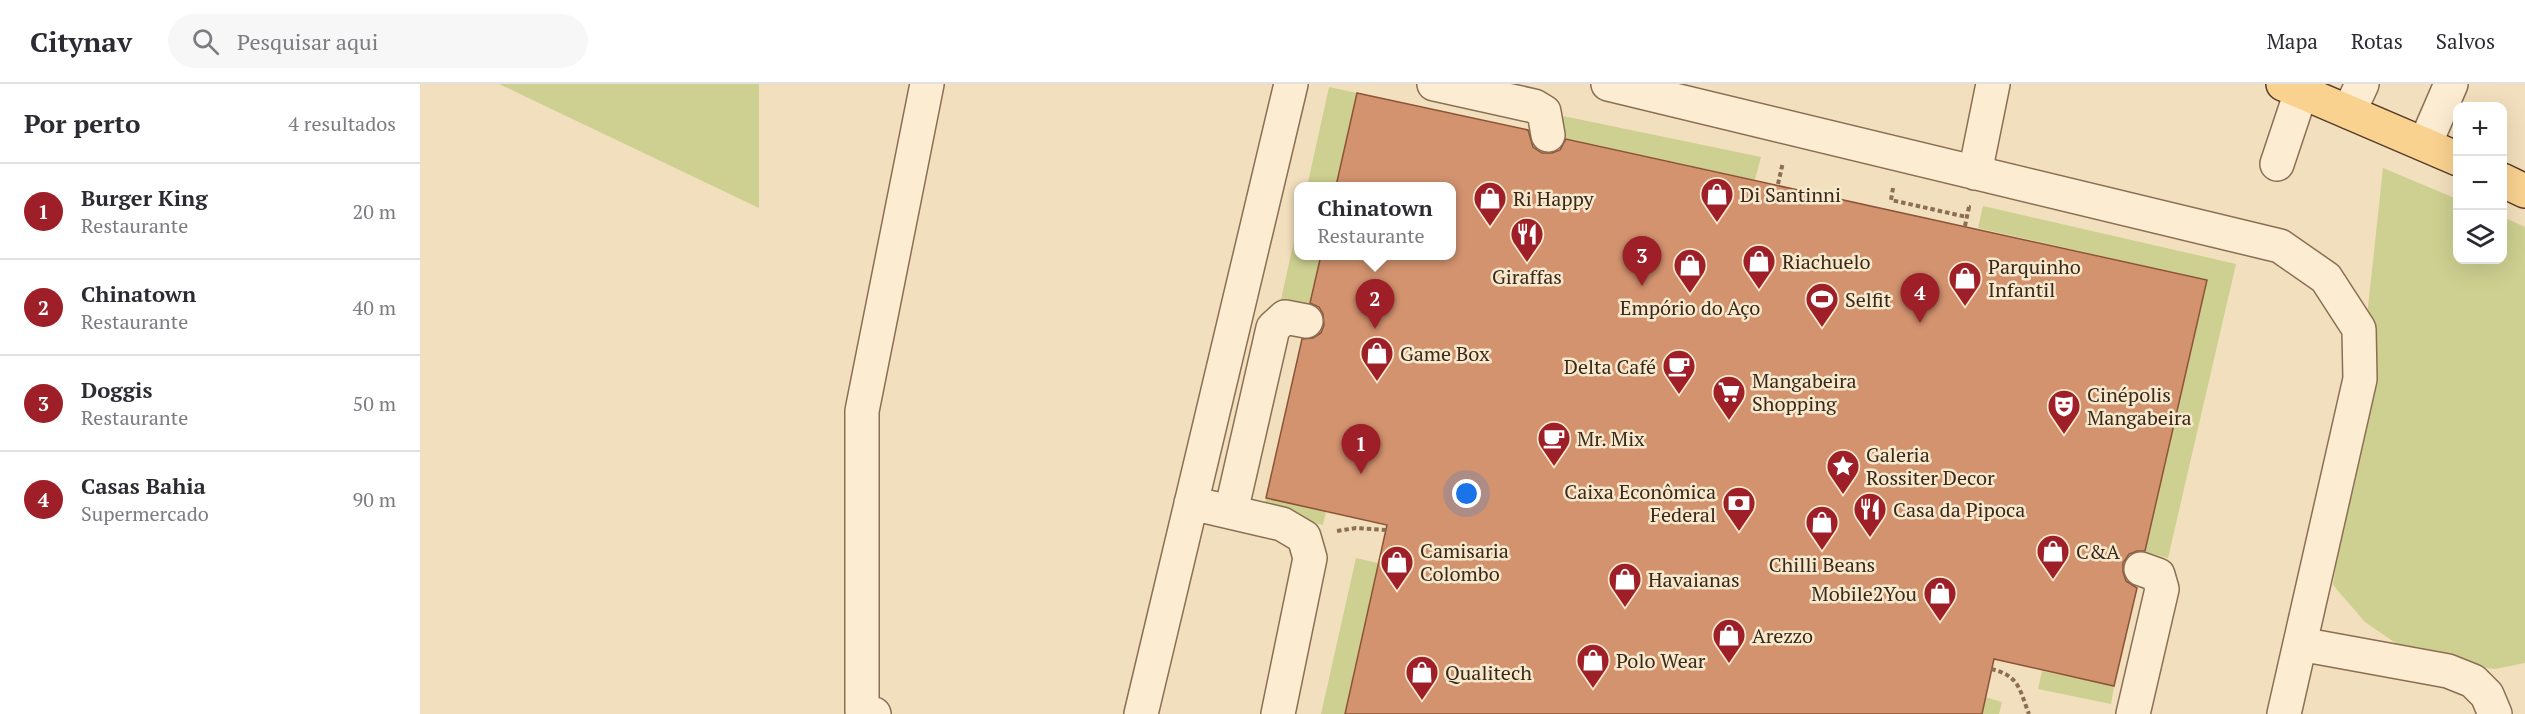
<!DOCTYPE html>
<html lang="pt">
<meta charset="utf-8">
<style>
:root{--surface:#fff;--page:#f7f7f7;--text:#2b2b33;--muted:#7c7c81;--line:#e1e1e2;--accent:#9f1f28}
body{margin:0;font-family:"PT Serif",serif;background:var(--page);color:var(--text)}
.controls{position:absolute;right:18px;top:18px;display:grid;overflow:hidden;border-radius:12px;box-shadow:0 6px 24px #0002}
.controls button{width:54px;height:54px;display:grid;place-items:center;padding:0;border:0;border-bottom:2px solid var(--line);background:var(--surface);color:var(--text);font:30px sans-serif}
.you{position:absolute;left:1047px;top:410px;width:21px;height:21px;margin:-15px;border:4px solid #fff;border-radius:50%;background:#1a73e8;box-shadow:0 0 0 9px #1a73e833}
.badge{display:grid;place-items:center;width:39px;height:39px;border-radius:50%;background:var(--accent);color:#fff;font-size:20px;font-weight:700}
.pin{position:absolute;translate:-50% -50px;filter:drop-shadow(0 2px 3px #0008)}
.pin::after{content:'';position:absolute;top:32px;width:21px;height:18px;background:inherit;clip-path:polygon(0 0,100% 0,50% 100%)}
.popup{position:absolute;left:874px;top:98px;width:162px;height:78px;box-sizing:border-box;display:grid;place-content:center;border-radius:12px;background:var(--surface);filter:drop-shadow(0 2px 4px #0005);font-size:20px;white-space:nowrap;color:var(--muted)}
.popup b{font-size:22px;color:var(--text)}
.popup::after{content:'';position:absolute;left:50%;top:100%;margin-left:-12px;border:12px solid transparent;border-top-color:var(--surface)}
.list{margin:0;padding:0;list-style:none}
h2{display:flex;justify-content:space-between;align-items:center;height:78px;margin:0;padding:0 24px;font-size:26px}
h2 small{font-size:20px;font-weight:400;color:var(--muted)}
.list li{display:grid;grid-template-columns:39px 1fr auto;gap:18px;align-items:center;box-sizing:border-box;height:96px;padding:0 24px;border-top:2px solid var(--line)}
.list b{display:block;font-size:22px;white-space:nowrap}
.list p{margin:0;font-size:20px;white-space:nowrap;color:var(--muted)}
.list em{font-size:20px;font-style:normal;color:var(--muted)}
.icon{flex:none;width:33px;height:33px;fill:none;stroke:currentColor;stroke-width:2;stroke-linecap:round;stroke-linejoin:round}
.map{position:relative;flex:none;width:2105px;height:630px;overflow:hidden}
header{display:flex;align-items:center;gap:36px;box-sizing:border-box;height:84px;padding:0 30px;background:var(--surface);border-bottom:2px solid var(--line)}
header strong{font-size:28px}
nav{display:flex;gap:33px;margin-inline-start:auto;font-size:21px}
.search{width:420px;height:54px;background:var(--page);display:flex;align-items:center;gap:15px;box-sizing:border-box;padding:0 21px;border-radius:33px;color:var(--muted);font-size:22px}
main{display:flex}
aside{flex:1;background:var(--surface)}
.map>svg:first-child{display:block}
.green{fill:#cdd090}
.building{fill:#d3936f;stroke:#8c5438;stroke-width:1.5}
.lines{fill:none;stroke-linecap:round;stroke-linejoin:round}
.minor-casing{stroke:#8b6e54;stroke-width:36}
.major-casing{stroke:#583c29;stroke-width:36}
.path{stroke:#8b6e54;stroke-width:4;stroke-dasharray:4.5 3;stroke-linecap:butt}
.minor{stroke:#fcecd1;stroke-width:33}
.major{stroke:#f9d290;stroke-width:33}
.labels{text-anchor:middle;dominant-baseline:central;stroke-width:5;stroke-linejoin:round;paint-order:stroke}
.poi-label{font-size:20px;fill:#39271b;stroke:#f8e9cd;text-anchor:start}
</style>
<header>
<strong>Citynav</strong>
<div class="search"><svg class="icon" aria-label="search" viewBox="0 0 24 24"><circle cx="10" cy="10" r="6"/><path d="M15 15l6 6"/></svg>Pesquisar aqui</div>
<nav><a>Mapa</a><a>Rotas</a><a>Salvos</a></nav>
</header>
<main>
<aside>
<h2>Por perto<small>4 resultados</small></h2>
<ul class="list">
<li><span class="badge">1</span><div><b>Burger King</b><p>Restaurante</p></div><em>20 m</em></li>
<li><span class="badge">2</span><div><b>Chinatown</b><p>Restaurante</p></div><em>40 m</em></li>
<li><span class="badge">3</span><div><b>Doggis</b><p>Restaurante</p></div><em>50 m</em></li>
<li><span class="badge">4</span><div><b>Casas Bahia</b><p>Supermercado</p></div><em>90 m</em></li>
</ul>
</aside>
<div class="map">
<svg width="2105" height="630" viewBox="0 0 2105 630">
<rect width="100%" height="100%" fill="#f2dfbd"/>
<!-- green -->
<path class="green" d="M79 0H339V124Z
M909 3 937 9 916 102 887 103Z
M1143 32 1341 73 1335 96 1139 53Z
M1963 84 2037 115 2038 176H2082L2083 133 2105 143V579L2075 585 2000 576 1945 538 1913 501 1933 362Z
M1563 122 1816 180 1748 474 1725 468 1787 196 1558 144Z
M878 139V172H901L889 226 860 220Z
M846 414 906 427 903 441 843 428Z
M936 474 958 479 925 630H901Z
M1622 587 1694 602 1691 620 1618 605Z
M1565 613 1582 618 1579 630H1561Z"/>
<!-- building -->
<path class="building" d="M937 9 1108 46 1113 63 1122 69H1132L1140 66 1146 55 1787 196 1725 467H1717L1709 470 1703 479V488L1706 497 1717 504 1694 602 1574 575 1562 630H925L967 441 846 414 882 255 893 254 901 249 904 241 903 230 899 223 890 219 901 171H1032V102H916Z"/>
<g class="lines">
<defs>
<path id="minor" d="M1014 0 1114 22 1124 28 1128 51
M1188 0 1860 162 1906 194 1939 245 1940 295 1864 630
M1929 28 1942 0
M2005 60 2031 0
M1857 80 1881 8
M1555 89 1573 0
M771 419 862 440 884 453 890 474 858 630
M811 428 853 244 865 233 886 237
M1880 560 2028 587 2053 597 2067 611 2075 630
M454 630 442 627V327L507 0
M721 630 871 0
M1713 630 1742 505 1738 491 1721 485"/>
<path id="major" d="M1863 0 2038 75
M2082 96 2105 107"/>
</defs>
<!-- minor casing -->
<use href="#minor" class="minor-casing"/>
<!-- major casing -->
<use href="#major" class="major-casing"/>
<!-- path -->
<path class="path" d="M1358 100 1363 78
M1473 104 1471 116 1547 133
M1545 142 1549 123H1547
M917 447 936 444 966 446
M1571 585C1600 592 1599 605 1609 630"/>
<!-- minor -->
<use href="#minor" class="minor"/>
<!-- major -->
<use href="#major" class="major"/>
</g>
<!-- icons -->
<defs>
<symbol id="shop-pin" viewBox="-11 -11 22 30"><path d="M0 17L-7.5 6A9.5 9.5 0 1 1 7.5 6Z" fill="#9f1f28" stroke="#f8e9cd"/><path d="M-5-2.5h2.3a2.7 3.5 0 0 1 5.4 0H5L5.5 6h-11ZM-1.5-2.5h3a1.5 2.3 0 0 0-3 0Z" fill="#fff"/></symbol>
<symbol id="restaurant-pin" viewBox="-11 -11 22 30"><path d="M0 17L-7.5 6A9.5 9.5 0 1 1 7.5 6Z" fill="#9f1f28" stroke="#f8e9cd"/><path d="M-5-6h1v4h1v-4h1v4h1v-4h1v5L-1.5 .5V6h-2V.5L-5-1ZM5-6V6H3V1.5H1.5Q1.5-4 5-6Z" fill="#fff"/></symbol>
<symbol id="stadium-pin" viewBox="-11 -11 22 30"><path d="M0 17L-7.5 6A9.5 9.5 0 1 1 7.5 6Z" fill="#9f1f28" stroke="#f8e9cd"/><path d="M0-5a6.5 5 0 1 0 0 10a6.5 5 0 1 0 0-10ZM-3.5-1.8h7v3.6h-7Z" fill="#fff"/></symbol>
<symbol id="cafe-pin" viewBox="-11 -11 22 30"><path d="M0 17L-7.5 6A9.5 9.5 0 1 1 7.5 6Z" fill="#9f1f28" stroke="#f8e9cd"/><path d="M-5.5-4.5H6V0H3Q3 3.5 0 3.5H-2.5Q-5.5 3.5-5.5 0ZM3-3.2v2h1.7v-2ZM-6 4.5H4V6H-6Z" fill="#fff"/></symbol>
<symbol id="supermarket-pin" viewBox="-11 -11 22 30"><path d="M0 17L-7.5 6A9.5 9.5 0 1 1 7.5 6Z" fill="#9f1f28" stroke="#f8e9cd"/><path d="M-6-5.5h2.5l.6 2H6L4.5 2H-2.5L-4.4-4H-6ZM-1.5 3.2a1.3 1.3 0 1 0 .1 0ZM3 3.2a1.3 1.3 0 1 0 .1 0Z" fill="#fff"/></symbol>
<symbol id="theatre-pin" viewBox="-11 -11 22 30"><path d="M0 17L-7.5 6A9.5 9.5 0 1 1 7.5 6Z" fill="#9f1f28" stroke="#f8e9cd"/><path d="M-5-5.5Q0-4 5-5.5V0Q5 5 0 6Q-5 5-5 0ZM-3.3-2.5H-1v1.5H-3.3ZM1-2.5H3.3v1.5H1ZM-2.8 1Q0 5.5 2.8 1Z" fill="#fff"/></symbol>
<symbol id="sight-pin" viewBox="-11 -11 22 30"><path d="M0 17L-7.5 6A9.5 9.5 0 1 1 7.5 6Z" fill="#9f1f28" stroke="#f8e9cd"/><path d="M0-6L1.8-2.2L6-1.7L2.9 1.2L3.7 5.4L0 3.3L-3.7 5.4L-2.9 1.2L-6-1.7L-1.8-2.2Z" fill="#fff"/></symbol>
<symbol id="bank-pin" viewBox="-11 -11 22 30"><path d="M0 17L-7.5 6A9.5 9.5 0 1 1 7.5 6Z" fill="#9f1f28" stroke="#f8e9cd"/><path d="M-6-4H6V4H-6ZM0-2.3a2.3 2.3 0 1 0 0 4.6a2.3 2.3 0 1 0 0-4.6Z" fill="#fff"/></symbol>
</defs>
<g fill-rule="evenodd">
<use href="#shop-pin" x="1278" y="91" width="38" height="52"/>
<use href="#shop-pin" x="1051" y="95" width="38" height="52"/>
<use href="#restaurant-pin" x="1088" y="131" width="38" height="52"/>
<use href="#shop-pin" x="1320" y="158" width="38" height="52"/>
<use href="#shop-pin" x="1251" y="162" width="38" height="52"/>
<use href="#shop-pin" x="1526" y="175" width="38" height="52"/>
<use href="#stadium-pin" x="1383" y="196" width="38" height="52"/>
<use href="#shop-pin" x="938" y="250" width="38" height="52"/>
<use href="#cafe-pin" x="1240" y="263" width="38" height="52"/>
<use href="#supermarket-pin" x="1290" y="289" width="38" height="52"/>
<use href="#theatre-pin" x="1625" y="303" width="38" height="52"/>
<use href="#cafe-pin" x="1115" y="335" width="38" height="52"/>
<use href="#sight-pin" x="1404" y="363" width="38" height="52"/>
<use href="#bank-pin" x="1300" y="400" width="38" height="52"/>
<use href="#restaurant-pin" x="1431" y="406" width="38" height="52"/>
<use href="#shop-pin" x="1383" y="419" width="38" height="52"/>
<use href="#shop-pin" x="1614" y="448" width="38" height="52"/>
<use href="#shop-pin" x="958" y="459" width="38" height="52"/>
<use href="#shop-pin" x="1186" y="476" width="38" height="52"/>
<use href="#shop-pin" x="1501" y="490" width="38" height="52"/>
<use href="#shop-pin" x="1290" y="532" width="38" height="52"/>
<use href="#shop-pin" x="1154" y="557" width="38" height="52"/>
<use href="#shop-pin" x="983" y="569" width="38" height="52"/>
</g>
<g class="labels">
<!-- poi labels -->
<g class="poi-label">
<text x="1320" y="110">Di Santinni</text>
<text x="1093" y="114">Ri Happy</text>
<text x="1362" y="177">Riachuelo</text>
<text x="1568" y="182">Parquinho<tspan x="1568" dy="23">Infantil</tspan></text>
<text x="1107" y="192" text-anchor="middle">Giraffas</text>
<text x="1425" y="215">Selfit</text>
<text x="1270" y="223" text-anchor="middle">Empório do Aço</text>
<text x="980" y="269">Game Box</text>
<text x="1236" y="282" text-anchor="end">Delta Café</text>
<text x="1332" y="296">Mangabeira<tspan x="1332" dy="23">Shopping</tspan></text>
<text x="1667" y="310">Cinépolis<tspan x="1667" dy="23">Mangabeira</tspan></text>
<text x="1157" y="354">Mr. Mix</text>
<text x="1446" y="370">Galeria<tspan x="1446" dy="23">Rossiter Decor</tspan></text>
<text x="1296" y="407" text-anchor="end">Caixa Econômica<tspan x="1296" dy="23">Federal</tspan></text>
<text x="1473" y="425">Casa da Pipoca</text>
<text x="1000" y="466">Camisaria<tspan x="1000" dy="23">Colombo</tspan></text>
<text x="1656" y="467">C&amp;A</text>
<text x="1402" y="480" text-anchor="middle">Chilli Beans</text>
<text x="1228" y="495">Havaianas</text>
<text x="1497" y="509" text-anchor="end">Mobile2You</text>
<text x="1332" y="551">Arezzo</text>
<text x="1196" y="576">Polo Wear</text>
<text x="1025" y="588">Qualitech</text>
</g>
</g>
</svg>
<div class="controls">
<button>+</button>
<button>−</button>
<button><svg class="icon" aria-label="layers" viewBox="0 0 24 24"><path d="M12 4l9 5-9 5-9-5zM3 14l9 5 9-5"/></svg></button>
</div>
<div class="you"></div>
<div class="pin badge" style="left:941px;top:390px">1</div>
<div class="pin badge" style="left:955px;top:245px">2</div>
<div class="popup"><b>Chinatown</b>Restaurante</div>
<div class="pin badge" style="left:1222px;top:202px">3</div>
<div class="pin badge" style="left:1500px;top:239px">4</div>
</div>
</main>
